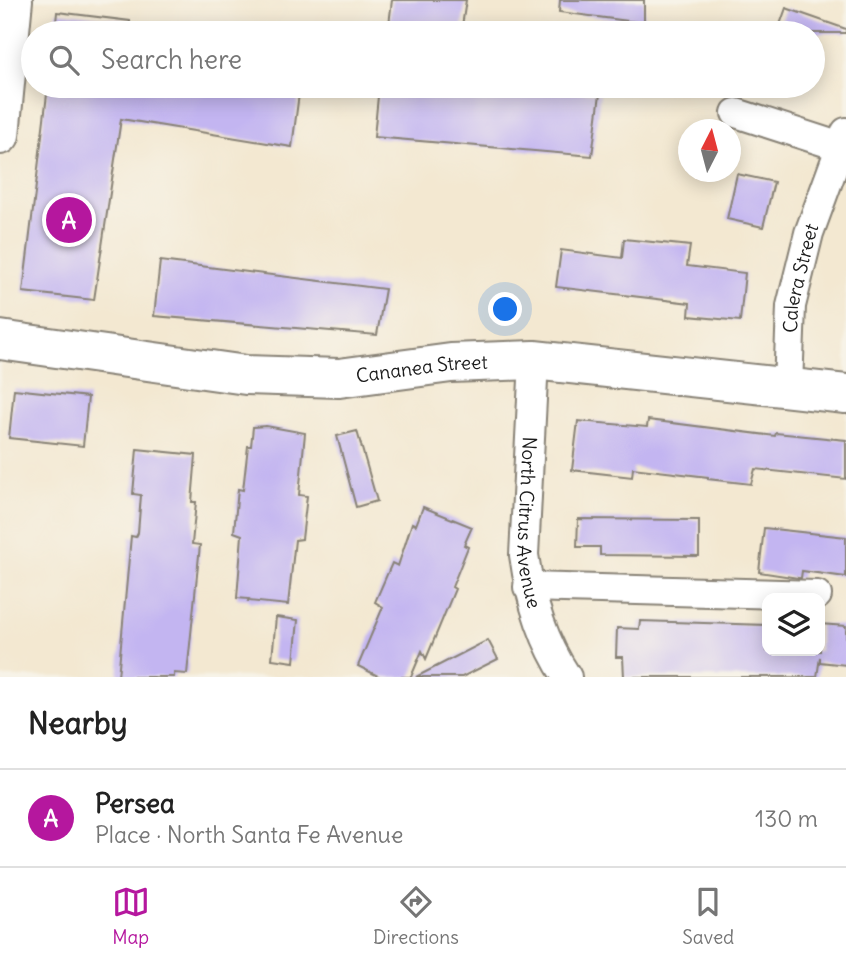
<!DOCTYPE html>
<meta charset="utf-8">
<style>
:root{--surface:#fff;--page:#f2f2f2;--text:#222;--muted:#767676;--line:#e0e0e0;--accent:#b5179e}
body{margin:0;font-family:Delius,sans-serif;background:var(--page);color:var(--text)}
.controls{position:absolute;right:21px;bottom:21px;display:grid;overflow:hidden;border-radius:14px;box-shadow:0 4px 18px #0003}
.controls button{width:63px;height:63px;display:grid;place-items:center;padding:0;border:0;border-bottom:2px solid var(--line);background:var(--surface);color:var(--text);font:35px sans-serif}
.compass{position:absolute;left:678px;top:119px;width:63px;height:63px;border-radius:50%;background:var(--surface);box-shadow:0 4px 18px #0003;rotate:6deg}
.you{position:absolute;left:506px;top:310px;width:24px;height:24px;margin:-18px;border:5px solid #fff;border-radius:50%;background:#1a73e8;box-shadow:0 0 0 10px #1a73e833}
.badge{display:grid;place-items:center;width:46px;height:46px;border-radius:50%;background:var(--accent);color:#fff;font-size:23px;font-weight:700}
.pin{position:absolute;translate:-50% -50%;border:4px solid #fff;box-shadow:0 2px 7px #0006}
.list{margin:0;padding:0;list-style:none}
h2{display:flex;justify-content:space-between;align-items:center;height:91px;margin:0;padding:0 28px;font-size:30px}
h2 small{font-size:23px;font-weight:400;color:var(--muted)}
.list li{display:grid;grid-template-columns:46px 1fr auto;gap:21px;align-items:center;box-sizing:border-box;height:98px;padding:0 28px;border-top:2px solid var(--line)}
.list b{display:block;font-size:26px;white-space:nowrap}
.list p{margin:0;font-size:23px;white-space:nowrap;color:var(--muted)}
.list em{font-size:23px;font-style:normal;color:var(--muted)}
.icon{flex:none;width:38px;height:38px;fill:none;stroke:currentColor;stroke-width:2;stroke-linecap:round;stroke-linejoin:round}
.map{position:relative;flex:none;width:846px;height:677px;overflow:hidden}
.search{position:absolute;background:var(--surface);box-shadow:0 4px 18px #0003;left:21px;right:21px;top:21px;height:77px;display:flex;align-items:center;gap:18px;box-sizing:border-box;padding:0 24px;border-radius:38px;color:var(--muted);font-size:26px}
.sheet{height:189px;background:var(--surface)}
nav{display:flex;justify-content:space-around;align-items:center;box-sizing:border-box;height:98px;border-top:2px solid var(--line);background:var(--surface);font-size:19px;color:var(--muted)}
nav a{display:grid;justify-items:center;gap:4px}
nav .on{color:var(--accent)}
.map>svg:first-child{display:block}
.building{fill:#c3b5f1}
.lines{fill:none;stroke-linecap:round;stroke-linejoin:round}
.street-casing{stroke:#888276;stroke-width:32}
.secondary-casing{stroke:#888276;stroke-width:42}
.primary-casing{stroke:#888276;stroke-width:42}
.street{stroke:#fff;stroke-width:28}
.secondary{stroke:#fff;stroke-width:38}
.primary{stroke:#fff;stroke-width:38}
.labels{text-anchor:middle;dominant-baseline:central;stroke-width:6;stroke-linejoin:round;paint-order:stroke}
.street-label{font-size:19px;fill:#1c1c1c;stroke:#f7f3e8}
</style>
<div class="map">
<svg width="846" height="677" viewBox="0 0 846 677">
<rect width="100%" height="100%" fill="#f7f3e8"/>
<filter id="ink" filterUnits="userSpaceOnUse"><feTurbulence type="fractalNoise" baseFrequency=".0143" numOctaves="2"/><feDisplacementMap in="SourceGraphic" scale="14" xChannelSelector="R" yChannelSelector="G"/><feConvolveMatrix kernelMatrix="1 2 1 2 8 2 1 2 1" color-interpolation-filters="sRGB"/></filter>
<filter id="wash" filterUnits="userSpaceOnUse"><feTurbulence type="fractalNoise" baseFrequency=".00686" numOctaves="4" result="noise"/><feDisplacementMap in="SourceGraphic" scale="28" xChannelSelector="R" yChannelSelector="G"/><feGaussianBlur stdDeviation="1.57" result="paint"/><feColorMatrix in="noise" values="0 0 0 0 0 0 0 0 0 0 0 0 0 0 0 0 0 1.4 0 .05"/><feComposite in="paint" operator="in"/></filter>
<g filter="url(#wash)">
<rect width="100%" height="100%" fill="#f3e8d1"/>
<g id="blocks">
<!-- building -->
<path class="building" d="M392 0H466L461 33H388Z
M560 0H644V23L559 12Z
M786 8 846 29V33H777Z
M57 12 130 21V33H55Z
M48 86H300L292 147 121 119 94 300 23 292Z
M379 86H524L600 94 592 156 374 137Z
M737 174 774 182 763 227 727 219Z
M624 239 690 246 687 266 745 273 740 321 689 316 690 303 556 287 561 250 622 258Z
M160 261 385 289 377 335 154 316Z
M14 389 88 397 83 446 9 438Z
M648 420 775 436 776 433 846 440V479L755 469 751 484 708 479V477L633 468 632 477 572 470 578 421 647 427Z
M266 426 305 433 299 495 307 496 302 539 295 540 288 605 248 601 249 599 237 598 242 535 234 532 238 489 243 490 248 446H251L253 427Z
M357 431 377 501 356 507 337 436Z
M137 449 196 455 192 502H196L192 544 200 545 187 674 174 673V677H118L131 536 136 537 138 533 141 495 133 494Z
M423 507 472 527 464 545 468 547 452 587 455 589 426 659 422 651 411 677H380L358 666 383 607 375 602 392 563 398 566 412 523 416 525Z
M578 519 699 520V556L600 555V547H577Z
M764 528 846 537V577L802 571 801 578H798L759 572Z
M276 617 298 620 294 662 272 659Z
M640 621 767 625V651H820V624L846 626V665L820 662V657L817 677H624L623 657H616L617 628 639 629Z
M488 640 498 659 462 677H416Z"/>
</g>
</g>
<g filter="url(#ink)">
<use href="#blocks" fill-opacity="0" stroke="#888276" stroke-width="2"/>
<g class="lines">
<defs>
<g id="street">
<path d="M736 113 841 147"/>
<path id="s1" d="M534 360 524 555C530 598 543 641 567 677"/>
<path id="s2" d="M788 387 791 306 809 233 846 132"/>
<path d="M528 587 817 595"/>
</g>
<g id="secondary">
<path id="s3" d="M0 340 246 375 339 378 451 363 534 360 846 394"/>
</g>
<path id="primary" d="M0 135 13 0"/>
</defs>
<!-- street casing -->
<use href="#street" class="street-casing"/>
<!-- secondary casing -->
<use href="#secondary" class="secondary-casing"/>
<!-- primary casing -->
<use href="#primary" class="primary-casing"/>
<!-- street -->
<use href="#street" class="street"/>
<!-- secondary -->
<use href="#secondary" class="secondary"/>
<!-- primary -->
<use href="#primary" class="primary"/>
</g>
</g>
<g class="labels">
<!-- street labels -->
<g class="street-label">
<text stroke="none"><textPath href="#s2" startOffset="110">Calera Street</textPath></text>
<text stroke="none"><textPath href="#s3" startOffset="425">Cananea Street</textPath></text>
<text stroke="none"><textPath href="#s1" startOffset="163">North Citrus Avenue</textPath></text>
</g>
</g>
</svg>
<div class="controls">
<button><svg class="icon" aria-label="layers" viewBox="0 0 24 24"><path d="M12 4l9 5-9 5-9-5zM3 14l9 5 9-5"/></svg></button>
</div>
<svg class="compass" viewBox="-18 -18 36 36"><path d="M0-13l5 13h-10z" fill="#e53935"/><path d="M0 13l5-13h-10z" fill="#767676"/></svg>
<div class="you"></div>
<div class="pin badge" style="left:69px;top:220px">A</div>
<div class="search"><svg class="icon" aria-label="search" viewBox="0 0 24 24"><circle cx="10" cy="10" r="6"/><path d="M15 15l6 6"/></svg>Search here</div>
</div>
<section class="sheet">
<h2>Nearby<small></small></h2>
<ul class="list">
<li><span class="badge">A</span><div><b>Persea</b><p>Place · North Santa Fe Avenue</p></div><em>130 m</em></li>
</ul>
</section>
<nav>
<a class="on"><svg class="icon" aria-label="map" viewBox="0 0 24 24"><path d="M3 6l6-2 6 2 6-2v14l-6 2-6-2-6 2zM9 4v14M15 6v14"/></svg>Map</a>
<a><svg class="icon" aria-label="directions" viewBox="0 0 24 24"><path d="M12 3l9 9-9 9-9-9zM9 14v-3h6M13 9l2 2-2 2"/></svg>Directions</a>
<a><svg class="icon" aria-label="saved" viewBox="0 0 24 24"><path d="M7 4h10v16l-5-4-5 4z"/></svg>Saved</a>
</nav>
